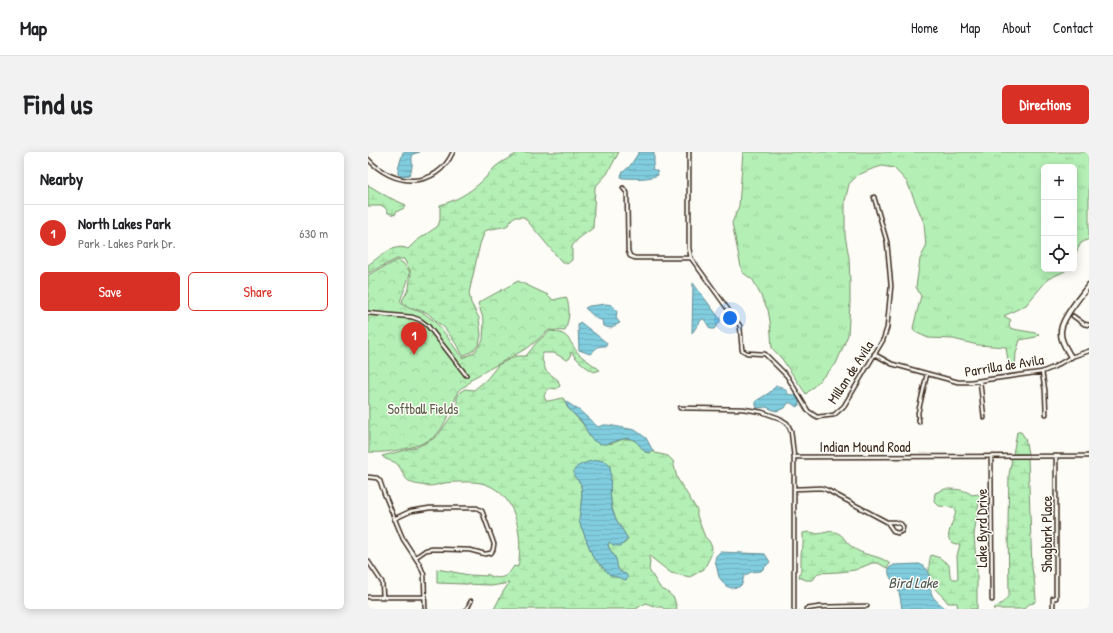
<!DOCTYPE html>
<meta charset="utf-8">
<style>
:root{--surface:#fff;--page:#f2f2f2;--text:#202124;--muted:#757577;--line:#e0e0e0;--accent:#d93025}
body{margin:0;font-family:"Patrick Hand",sans-serif;background:var(--page);color:var(--text)}
.controls{position:absolute;right:12px;top:12px;display:grid;overflow:hidden;border-radius:6px;box-shadow:0 2px 10px #0003}
.controls button{width:36px;height:36px;display:grid;place-items:center;padding:0;border:0;border-bottom:1px solid var(--line);background:var(--surface);color:var(--text);font:20px sans-serif}
.you{position:absolute;left:362px;top:166px;width:14px;height:14px;margin:-10px;border:3px solid #fff;border-radius:50%;background:#1a73e8;box-shadow:0 0 0 6px #1a73e833}
.badge{display:grid;place-items:center;width:26px;height:26px;border-radius:50%;background:var(--accent);color:#fff;font-size:13px;font-weight:700}
.pin{position:absolute;translate:-50% -33px;filter:drop-shadow(0 1px 2px #0008)}
.pin::after{content:'';position:absolute;top:21px;width:14px;height:12px;background:inherit;clip-path:polygon(0 0,100% 0,50% 100%)}
.list{margin:0;padding:0;list-style:none}
h2{display:flex;justify-content:space-between;align-items:center;height:52px;margin:0;padding:0 16px;font-size:17px}
h2 small{font-size:13px;font-weight:400;color:var(--muted)}
.list li{display:grid;grid-template-columns:26px 1fr auto;gap:12px;align-items:center;box-sizing:border-box;height:56px;padding:0 16px;border-top:1px solid var(--line)}
.list b{display:block;font-size:15px;white-space:nowrap}
.list p{margin:0;font-size:13px;white-space:nowrap;color:var(--muted)}
.list em{font-size:13px;font-style:normal;color:var(--muted)}
.actions{display:flex;gap:8px;padding:12px 16px}
.actions a{flex:1;padding:9px 0;border:1px solid var(--accent);border-radius:6px;text-align:center;font-size:14px;color:var(--accent)}
.actions .main{background:var(--accent);color:#fff}
.icon{flex:none;width:22px;height:22px;fill:none;stroke:currentColor;stroke-width:2;stroke-linecap:round;stroke-linejoin:round}
.map{position:relative;flex:none;width:721px;height:457px;overflow:hidden;border-radius:6px}
header{display:flex;align-items:center;gap:24px;box-sizing:border-box;height:56px;padding:0 20px;background:var(--surface);border-bottom:1px solid var(--line)}
header strong{font-size:19px}
nav{display:flex;gap:22px;margin-inline-start:auto;font-size:14px}
.intro{display:flex;align-items:center;justify-content:space-between;box-sizing:border-box;height:96px;padding:0 24px}
h1{margin:0;font-size:28px}
.button{padding:10px 18px;border-radius:6px;background:var(--accent);color:#fff;font-size:14px;font-weight:700}
main{display:flex;gap:24px;padding:0 24px}
aside{flex:1;background:var(--surface);border-radius:6px;box-shadow:0 2px 10px #0003}
.map>svg:first-child{display:block}
.grass{fill:url(#grass-tufts);stroke:#788d6a}
.wetland{fill:url(#wetland-marsh);stroke:#788d6a;fill-rule:evenodd}
.park{fill:url(#park-crowns);stroke:#788d6a}
.water{fill:url(#water-rules);stroke:#648c92}
.lines{fill:none;stroke-linecap:round;stroke-linejoin:round}
.street-casing{stroke:#3b2a1e;stroke-width:5.5}
.secondary-casing{stroke:#3b2a1e;stroke-width:7}
.street{stroke:#fdfcf7;stroke-width:2.5}
.secondary{stroke:#fdfcf7;stroke-width:4}
.labels{text-anchor:middle;dominant-baseline:central;stroke-width:3;stroke-linejoin:round;paint-order:stroke}
.street-label{font-size:14px;fill:#3b2a1e;stroke:#fdfcf7}
.park-label{font-size:14px;fill:#595c44;stroke:#fdfcf7}
.water-label{font-size:15px;font-style:italic;fill:#505b58;stroke:#fdfcf7}
</style>
<header>
<strong>Map</strong>
<nav><a>Home</a><a>Map</a><a>About</a><a>Contact</a></nav>
</header>
<div class="intro"><h1>Find us</h1><a class="button">Directions</a></div>
<main>
<aside>
<h2>Nearby<small></small></h2>
<ul class="list">
<li><span class="badge">1</span><div><b>North Lakes Park</b><p>Park · Lakes Park Dr.</p></div><em>630 m</em></li>
</ul>
<div class="actions"><a class="main">Save</a><a>Share</a></div>
</aside>
<div class="map">
<svg width="721" height="457" viewBox="0 0 721 457">
<defs>
<pattern id="grass-tufts" width="24" height="20" patternUnits="userSpaceOnUse"><rect width="24" height="20" fill="#b4f0b5"/><path d="M3 7l-1-3M5 7V3M7 7l1-3M15 17l-1-3M17 17v-4M19 17l1-3" fill="none" stroke="#9cce9b"/></pattern>
<pattern id="wetland-marsh" width="20" height="14" patternUnits="userSpaceOnUse"><rect width="20" height="14" fill="#b4f0b5"/><path d="M1 5h8M5 5V1M11 12h8M15 12V8" fill="none" stroke="#9cce9b"/></pattern>
<pattern id="park-crowns" width="20" height="18" patternUnits="userSpaceOnUse"><rect width="20" height="18" fill="#b4f0b5"/><path d="M2 6a3 3 0 1 1 6 0M12 15a3 3 0 1 1 6 0" fill="none" stroke="#9cce9b"/></pattern>
<pattern id="water-rules" width="6" height="5" patternUnits="userSpaceOnUse"><rect width="6" height="5" fill="#80cddf"/><path d="M0 2.5h6" fill="none" stroke="#70b0bf"/></pattern>
</defs>
<rect width="100%" height="100%" fill="#fdfcf7"/>
<filter id="ink" filterUnits="userSpaceOnUse"><feTurbulence type="fractalNoise" baseFrequency=".025" numOctaves="2"/><feDisplacementMap in="SourceGraphic" scale="8" xChannelSelector="R" yChannelSelector="G"/><feConvolveMatrix kernelMatrix="1 2 1 2 8 2 1 2 1" color-interpolation-filters="sRGB"/></filter>
<g filter="url(#ink)">
<!-- grass -->
<path class="grass" d="M375 0H721V87L713 91 706 104V15H676V117H698L697 119 680 127 658 153 636 164 643 168 641 171 642 176C652 179 661 179 671 182L668 185 652 188 648 201 647 217H641L638 195 610 193 585 187 560 186 547 180 545 176 553 144 548 135 552 107 558 95 556 71 539 30 526 16 514 14 504 17 490 23 481 32 477 49V83L481 106 482 131V151L480 183 468 212 438 242 414 207 404 196 402 169 400 158 385 128 374 120 364 71 371 54Z"/>
<!-- wetland -->
<path class="wetland" d="M151 0H251L239 22 227 35 225 76 210 87 204 94V108L199 112 193 109 156 65H146C143 67 142 70 140 73 136 76 123 76 117 79L112 92 101 141 103 151 111 166 113 183 111 192 106 198 95 204 91 196 76 175 70 171 60 161 41 155 37 153 34 149 41 136 43 121 36 107H29L0 121V113C10 106 27 90 40 97L47 90 70 74 72 68V53C87 49 101 41 112 31 118 26 122 20 127 15 134 9 144 5 151 0Z
M0 33 20 45 38 53 36 56 28 60 27 63 20 61 19 58 15 54H0Z
M182 179C205 181 200 192 213 204 219 209 226 213 232 218L226 220C217 215 210 209 203 200L202 206 199 208 186 201H175L174 207 178 219 190 228 192 234 188 237 183 236 179 238 176 244 178 249C184 249 187 247 195 246L197 249 199 255 214 271 219 278 221 284 226 289 238 292 245 291 255 287H263L269 290 277 300 283 301 285 299 287 301 300 304 305 309 309 326 329 358V364L337 385 341 389 344 395 343 403 336 417 322 425 303 421 280 403 282 409 281 418 293 437 298 439 306 446 309 457H296L294 455H288L278 451 269 456V457H126L135 440 141 431 124 434 122 433 69 431V417L101 423 119 424V422C131 429 139 426 146 414L150 415C155 387 150 347 122 334 112 329 99 330 89 330 81 330 75 331 68 333 62 335 53 333 47 332 35 329 36 319 29 312 25 308 18 309 14 304L49 295 65 287 71 282 87 259 89 253V246L92 240 97 237 106 238 119 227 130 213 148 204H158L169 190ZM230 308 239 310 242 315C244 326 241 338 243 350 244 364 253 375 260 387L256 392 241 390 240 393C241 398 247 403 248 408 249 414 249 416 254 420L249 426 234 415 225 405 211 369 214 344 213 332 206 324 210 314C217 312 222 309 230 308Z
M649 280H653L657 286 660 302H645Z
M644 306H660L664 417C667 428 667 436 668 447L666 451 661 452 656 457H625C632 452 638 450 641 442L640 370 641 323Z
M577 337C586 337 597 337 604 343L610 342 613 344 610 356 606 383 609 420V457H590L589 451H580C576 445 569 440 565 434 560 427 560 412 563 403L572 406 581 413 582 423 585 427H590L589 404 592 392C569 393 588 368 588 358L583 355 571 354 566 349 567 341Z
M464 379C478 383 474 387 483 394 495 405 511 402 522 412L519 416 510 411H504L487 418 471 420 450 421 445 428H438L431 425 433 417V401L435 394V381L442 380 450 382Z"/>
<!-- park -->
<path class="park" d="M30 108 35 111 42 120C40 132 35 139 32 150 40 159 51 157 60 164 74 174 84 192 94 206L107 200 115 188 116 169 110 151 150 129 180 143 185 148 198 145C203 157 201 167 197 179L181 178 161 195 103 227C99 236 95 233 90 239 89 241 88 245 87 248 82 258 78 271 70 281 59 295 18 302 1 300L0 123Z"/>
<!-- water -->
<path class="water" d="M35 0H52L45 2C42 8 47 13 41 23L34 24 30 22V17Z
M271 0H286V10L284 17 289 19 290 23C278 28 266 26 254 26L253 24 254 21 262 14Z
M325 131 352 167V170L346 177H343C340 175 339 171 336 167H334L324 181Z
M238 152 244 153 249 160 248 166 252 171 242 176 235 174 234 168 229 167 217 156 221 154Z
M212 170 239 191 238 194C227 194 230 196 222 202L211 198 210 172Z
M408 234C414 234 418 237 420 242L423 243 427 242 431 248V254L429 255 423 251H420L417 256 408 259 398 255 389 256 388 253V249L401 241Z
M197 249 212 259 230 275 235 273H240L267 278 278 286 285 299 284 300H277C273 296 269 289 264 287 253 283 240 297 228 290 220 287 219 277 214 270 208 263 200 259 197 249Z
M230 308 239 310 242 315C244 326 241 338 243 350 244 364 253 375 260 387L253 394H247L241 390 240 393C241 398 246 402 248 407 251 416 246 418 258 422L260 426 258 428 242 423 225 405 211 369 214 344 213 332 206 324V318C210 312 222 309 230 308Z
M352 400 397 402 402 410 393 419 383 420 376 424 374 432 371 435 363 436 358 434 351 425 347 408 348 404Z
M551 412C566 417 560 431 564 443 566 448 574 453 578 457H534C533 451 532 443 530 437 526 429 519 425 521 416L526 413Z"/>
<g class="lines">
<defs>
<path id="street" d="M321 0V96L323 106 372 174 374 198 379 201 397 202 419 224 440 259 449 265 466 263 476 254 515 188 519 176 523 134 519 90 506 45
M0 7C25 35 68 38 85 0
M255 36 259 41 260 99 262 104 267 106H323
M0 161 44 165 52 168 60 174 98 223
M705 164 716 172 721 173
M506 202 524 212 590 230H602L674 220 686 215 703 205 721 199
M674 220 677 238 678 262
M612 229 616 266
M312 256 375 257 394 260 411 266 419 271 423 279 426 305V457
M551 270 550 261 559 222
M623 304 624 448
M426 305 721 304
M0 325 9 326 12 329 16 341 35 387 52 413 56 423 57 457
M426 337 453 336 459 338 519 370 526 380 530 381 534 379 535 375 533 372 527 370H519
M26 367 43 359 62 356H109L114 359 126 392 125 398 123 401 117 402 102 398 65 397 58 398 48 405
M0 409 14 430 15 445
M0 445H57
M99 457 103 449
M438 457 451 455 499 454
M685 457V446H688V304"/>
<path id="secondary" d="M703 205C699 198 693 190 693 182 691 169 713 144 721 133"/>
</defs>
<!-- street casing -->
<use href="#street" class="street-casing"/>
<!-- secondary casing -->
<use href="#secondary" class="secondary-casing"/>
<!-- street -->
<use href="#street" class="street"/>
<!-- secondary -->
<use href="#secondary" class="secondary"/>
</g>
</g>
<g class="labels">
<!-- street labels -->
<g class="street-label">
<text transform="translate(636 213) rotate(-9)">Parrilla de Avila</text>
<text transform="translate(482 220) rotate(-57)">Millan de Avila</text>
<text x="497" y="294">Indian Mound Road</text>
<text transform="translate(613 376) rotate(-90)">Lake Byrd Drive</text>
<text transform="translate(678 382) rotate(-90)">Shagbark Place</text>
</g>
<!-- park labels -->
<g class="park-label">
<text x="55" y="256">Softball Fields</text>
</g>
<!-- water labels -->
<g class="water-label">
<text x="545" y="430">Bird Lake</text>
</g>
</g>
</svg>
<div class="controls">
<button>+</button>
<button>−</button>
<button><svg class="icon" aria-label="locate" viewBox="0 0 24 24"><circle cx="12" cy="12" r="6"/><path d="M12 2v4M12 18v4M2 12h4M18 12h4"/></svg></button>
</div>
<div class="you"></div>
<div class="pin badge" style="left:46px;top:203px">1</div>
</div>
</main>
